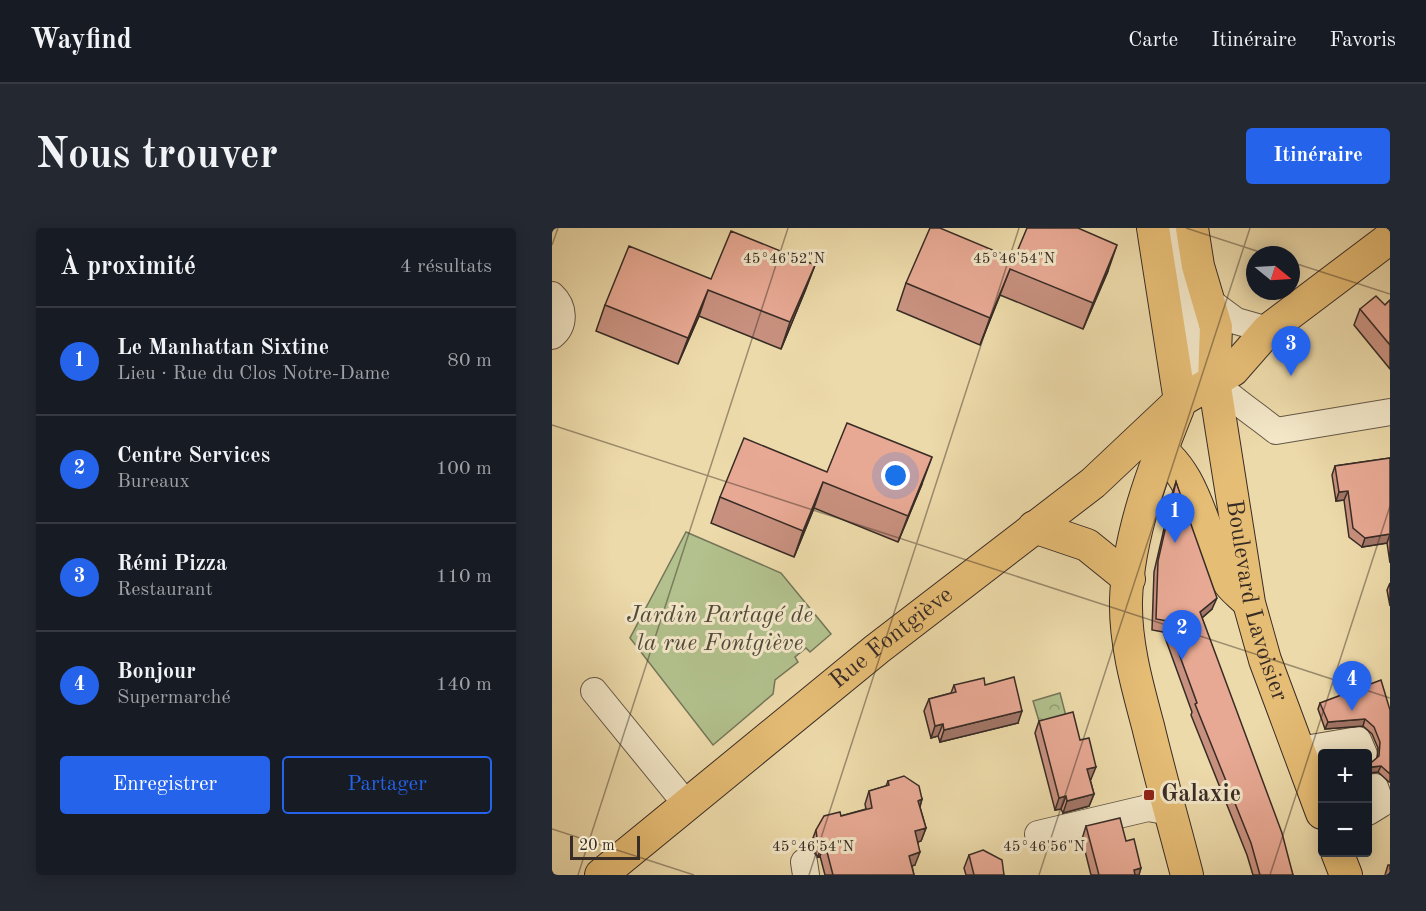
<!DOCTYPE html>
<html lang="fr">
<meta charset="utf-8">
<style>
:root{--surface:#171b24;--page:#242831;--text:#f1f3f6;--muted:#9ea1a6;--line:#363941;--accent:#2563eb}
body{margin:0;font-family:"Old Standard TT",serif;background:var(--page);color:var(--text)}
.controls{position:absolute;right:18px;bottom:18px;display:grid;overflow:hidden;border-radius:6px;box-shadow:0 3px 15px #0003}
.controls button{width:54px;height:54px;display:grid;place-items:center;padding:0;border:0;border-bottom:2px solid var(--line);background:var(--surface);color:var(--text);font:30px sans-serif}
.compass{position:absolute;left:694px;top:18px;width:54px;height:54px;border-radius:50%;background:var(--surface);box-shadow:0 3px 15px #0003;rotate:108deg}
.scale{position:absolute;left:18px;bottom:15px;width:70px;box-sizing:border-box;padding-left:6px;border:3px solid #382c26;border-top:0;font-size:16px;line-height:21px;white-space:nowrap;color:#382c26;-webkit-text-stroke:4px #f3e7c8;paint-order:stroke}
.you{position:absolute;left:344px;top:248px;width:21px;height:21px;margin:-15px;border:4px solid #fff;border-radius:50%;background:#1a73e8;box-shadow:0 0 0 9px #1a73e833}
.badge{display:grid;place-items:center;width:39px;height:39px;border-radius:50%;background:var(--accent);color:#fff;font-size:20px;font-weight:700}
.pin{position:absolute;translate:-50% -50px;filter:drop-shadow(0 2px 3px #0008)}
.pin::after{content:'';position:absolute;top:32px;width:21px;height:18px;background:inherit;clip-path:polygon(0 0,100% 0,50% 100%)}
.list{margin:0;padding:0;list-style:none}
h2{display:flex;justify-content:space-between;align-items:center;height:78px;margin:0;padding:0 24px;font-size:26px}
h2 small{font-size:20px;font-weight:400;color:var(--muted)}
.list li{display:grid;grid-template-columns:39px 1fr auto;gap:18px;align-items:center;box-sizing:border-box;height:108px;padding:0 24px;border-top:2px solid var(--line)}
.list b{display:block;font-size:22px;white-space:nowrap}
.list p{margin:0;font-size:20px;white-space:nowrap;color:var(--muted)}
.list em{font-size:20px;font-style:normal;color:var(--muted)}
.actions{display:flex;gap:12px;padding:18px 24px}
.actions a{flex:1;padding:14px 0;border:2px solid var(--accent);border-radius:6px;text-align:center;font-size:21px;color:var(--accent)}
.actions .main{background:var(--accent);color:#fff}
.map{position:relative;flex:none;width:838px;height:647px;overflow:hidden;border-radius:6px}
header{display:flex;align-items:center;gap:36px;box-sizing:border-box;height:84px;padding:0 30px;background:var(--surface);border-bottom:2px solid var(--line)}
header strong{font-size:28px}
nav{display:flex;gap:33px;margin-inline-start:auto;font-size:21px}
.intro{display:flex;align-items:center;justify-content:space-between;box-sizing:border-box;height:144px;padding:0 36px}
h1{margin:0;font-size:42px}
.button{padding:15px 27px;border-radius:6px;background:var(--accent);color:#fff;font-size:21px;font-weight:700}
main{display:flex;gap:36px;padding:0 36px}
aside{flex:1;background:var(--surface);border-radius:6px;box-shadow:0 3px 15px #0003}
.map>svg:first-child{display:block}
.park{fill:url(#park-crowns);stroke:#75765a;stroke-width:1.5}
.garden{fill:#b2c18d;stroke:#75765a;stroke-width:1.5}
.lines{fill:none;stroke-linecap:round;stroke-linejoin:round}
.minor-casing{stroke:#655847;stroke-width:28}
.major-casing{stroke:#382c26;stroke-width:34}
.minor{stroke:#f3e7c8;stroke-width:26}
.major{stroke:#e6bd75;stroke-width:32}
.wall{fill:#c8917f;stroke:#382c26;stroke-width:1.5}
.shaded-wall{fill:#a27668;stroke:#382c26;stroke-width:1.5}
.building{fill:#e8a994;stroke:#382c26;stroke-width:1.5}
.ticks{fill:none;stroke:#382c26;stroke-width:1.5;stroke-opacity:0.45}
.poi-dot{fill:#8f2418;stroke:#f3e7c8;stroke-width:2}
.labels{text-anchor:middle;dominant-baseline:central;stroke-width:6;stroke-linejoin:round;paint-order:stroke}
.street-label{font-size:24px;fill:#382c26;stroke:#f3e7c8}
.park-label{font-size:24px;font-style:italic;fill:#504a3b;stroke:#f3e7c8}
.poi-label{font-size:24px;font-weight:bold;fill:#382c26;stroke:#f3e7c8;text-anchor:start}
.ticks-label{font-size:15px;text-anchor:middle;fill:#382c26;stroke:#f3e7c8;stroke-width:6;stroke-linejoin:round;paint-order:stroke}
</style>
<header>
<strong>Wayfind</strong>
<nav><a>Carte</a><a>Itinéraire</a><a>Favoris</a></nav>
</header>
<div class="intro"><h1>Nous trouver</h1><a class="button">Itinéraire</a></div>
<main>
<aside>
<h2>À proximité<small>4 résultats</small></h2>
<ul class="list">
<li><span class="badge">1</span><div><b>Le Manhattan Sixtine</b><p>Lieu · Rue du Clos Notre-Dame</p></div><em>80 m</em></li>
<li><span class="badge">2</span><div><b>Centre Services</b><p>Bureaux</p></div><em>100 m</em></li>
<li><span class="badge">3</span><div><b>Rémi Pizza</b><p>Restaurant</p></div><em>110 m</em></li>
<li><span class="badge">4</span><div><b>Bonjour</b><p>Supermarché</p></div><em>140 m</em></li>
</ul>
<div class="actions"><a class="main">Enregistrer</a><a>Partager</a></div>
</aside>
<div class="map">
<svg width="838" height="647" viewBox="0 0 838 647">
<defs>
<pattern id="park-crowns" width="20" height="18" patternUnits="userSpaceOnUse" patternTransform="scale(1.5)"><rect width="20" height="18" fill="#b2c18d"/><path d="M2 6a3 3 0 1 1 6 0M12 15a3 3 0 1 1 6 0" fill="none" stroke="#929d73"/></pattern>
</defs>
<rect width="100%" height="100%" fill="#eddaaa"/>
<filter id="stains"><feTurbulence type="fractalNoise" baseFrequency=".00333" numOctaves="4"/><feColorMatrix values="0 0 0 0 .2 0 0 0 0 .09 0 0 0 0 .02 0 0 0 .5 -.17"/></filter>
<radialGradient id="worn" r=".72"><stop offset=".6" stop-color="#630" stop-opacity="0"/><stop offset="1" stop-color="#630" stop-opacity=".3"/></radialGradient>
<!-- park -->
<path class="park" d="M508 465 516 496 490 503 481 473Z"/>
<!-- garden -->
<path class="garden" d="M134 304 229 345 279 406 258 424 254 420 243 429 246 434 223 452 221 466 161 517 78 410Z"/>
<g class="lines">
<defs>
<path id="minor" d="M621 0C634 39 626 102 647 136 662 160 702 185 724 203L838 184
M0 67C12 78 14 97 0 108
M657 73 684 93 716 102
M42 463 135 577
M747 522 806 512 812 526
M816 584 829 576 823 559
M486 606 596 580 619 584
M252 634 254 647"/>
<g id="major">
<path d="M601 0 628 173"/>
<path id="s1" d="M640 0 646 38 664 99 662 153 697 375 713 432 770 585"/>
<path d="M626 180C602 240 576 307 574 372 573 415 585 457 596 498 608 548 622 597 635 647"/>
<path d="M596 214C646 240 650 308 676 353 679 359 687 365 692 370"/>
<path d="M482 299 535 317 577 351"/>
<path d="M785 624 794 647"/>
<path id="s2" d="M49 647 325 421 541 255 628 173 681 142 716 102 838 10"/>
</g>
</defs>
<!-- minor casing -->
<use href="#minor" class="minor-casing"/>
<!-- major casing -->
<use href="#major" class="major-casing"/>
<!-- minor -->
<use href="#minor" class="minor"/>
<!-- major -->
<use href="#major" class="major"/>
</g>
<!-- wall -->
<path class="wall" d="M462 31 556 43 531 101 448 67 428 117 345 82 354 55Z
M263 37 253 63 229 121 147 88 126 136 44 103 53 77 159 51Z
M838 72V141L802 97 808 81 833 77Z
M838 230V335L835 315 810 319 797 309 792 272 784 273 780 247 783 238Z
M275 244 370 256 346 314 262 280 242 329 159 295 168 269Z
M624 254 660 381 650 390 741 647H701L695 627 639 487 640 484 611 404 600 402 602 344 620 266Z
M838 355V378L835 362Z
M402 457H433L466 495 388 514 386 508 379 510 372 483 377 471 399 465Z
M768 475 838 482V554H837L826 544 817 545 816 547V533L820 534 825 530 826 520 820 506 811 498 773 501 766 481Z
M487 493 528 512 539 551H538L542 566 537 578 511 585 509 581 503 582 483 505Z
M336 553 370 571 368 579 374 600 369 613 366 614 363 637 360 638 362 647H273L268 628 266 629 261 622 259 615 264 602 289 588 314 581 313 576 317 563 334 558Z
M534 598 574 613 587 647H539L530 611Z
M417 627 452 647H414L412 640Z
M836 637H838V647H833Z"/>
<!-- shaded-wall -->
<path class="shaded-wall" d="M565 17 556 43 531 101 541 75Z
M263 37 253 63 229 121 238 94Z
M458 41 448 67 428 117 438 90Z
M156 62 147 88 126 136 136 110Z
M380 229 370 256 346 314 356 288Z
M271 254 262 280 242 329 251 303Z
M796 263 792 272 784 273 787 264Z
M838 306 835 315 810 319 813 310Z
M665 370 660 381 644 395 648 384Z
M470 483 466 495 388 514 392 502Z
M813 491 811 498 773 501 776 494Z
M391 496 386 508 379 510 383 498Z
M829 538 826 544 817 545 816 547V544L820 539Z
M544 539 539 551 531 553 535 541Z
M542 566 537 578 511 585 515 573Z
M514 568 509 581 503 582 507 570Z
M370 571 366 584V573Z
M374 600 369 613 359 616 363 603Z
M270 616H273L268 628 266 629Z
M368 624 363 637 352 640 357 628Z
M589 640 587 647H580L582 642Z"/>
<!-- building -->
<path class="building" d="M378 0H388L462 31 475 0H526L565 17 541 75 458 41 438 90 354 55Z
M179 3 263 37 238 94 156 62 136 110 53 77 77 18 159 51Z
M824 68 833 77 838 72V117L808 81Z
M295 195 380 229 356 288 271 254 251 303 168 269 192 210 275 244Z
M838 230V306L813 310 801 300 796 263 787 264 783 238Z
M624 254 665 370 648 384 730 605 741 647H708L699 615 643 476 645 475 615 393 604 391 606 333Z
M462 449 470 483 392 502 391 496 383 498 377 471 404 464 402 457 432 450 433 457Z
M829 452 838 482V546L829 538 820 539 816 544V533L820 534 827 528 828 514 822 499 813 491 776 494 768 475Z
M521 484 528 512 537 510 544 539 535 541 542 566 515 573 514 568 507 570 487 493Z
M352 548 367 558 370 571 366 573 374 600 363 603 368 624 357 628 362 647H281L273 616H270L265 610 264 602 272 588 288 584 289 588 320 580 317 563 337 557 336 553Z
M568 590 574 613 582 611 589 640 582 642 583 647H547L534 598Z
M431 622 450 632 452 647H422L417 627Z"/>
<!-- ticks -->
<path class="ticks" d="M634 0 717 27M0 17 6 0M739 34 838 66M0 197 838 470M0 601 142 647M26 647 236 0M257 647 467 0M487 647 698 0M718 647 838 278"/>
<!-- markers -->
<rect class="poi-dot" x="591" y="561" width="12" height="12" rx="3"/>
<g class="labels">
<!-- street labels -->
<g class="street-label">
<text stroke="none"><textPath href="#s1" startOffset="380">Boulevard Lavoisier</textPath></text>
<text stroke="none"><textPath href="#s2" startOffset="375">Rue Fontgiève</textPath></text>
</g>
<!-- park labels -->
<g class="park-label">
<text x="168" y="388">Jardin Partagé de<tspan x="168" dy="28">la rue Fontgiève</tspan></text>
</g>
<!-- poi labels -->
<g class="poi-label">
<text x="609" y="567">Galaxie</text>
</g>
</g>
<g class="ticks-label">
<text x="232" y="35">45°46'52"N</text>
<text x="462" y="35">45°46'54"N</text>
<text x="261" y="623">45°46'54"N</text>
<text x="492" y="623">45°46'56"N</text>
</g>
<rect width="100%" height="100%" filter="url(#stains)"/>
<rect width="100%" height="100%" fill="url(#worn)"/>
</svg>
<div class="controls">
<button>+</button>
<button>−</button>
</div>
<svg class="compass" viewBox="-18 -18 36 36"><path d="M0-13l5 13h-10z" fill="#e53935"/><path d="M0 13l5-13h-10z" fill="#9ea1a6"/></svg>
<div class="scale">20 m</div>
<div class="you"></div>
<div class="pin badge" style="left:623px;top:315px">1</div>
<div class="pin badge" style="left:630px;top:432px">2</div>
<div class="pin badge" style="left:739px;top:148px">3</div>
<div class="pin badge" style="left:800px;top:483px">4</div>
</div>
</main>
